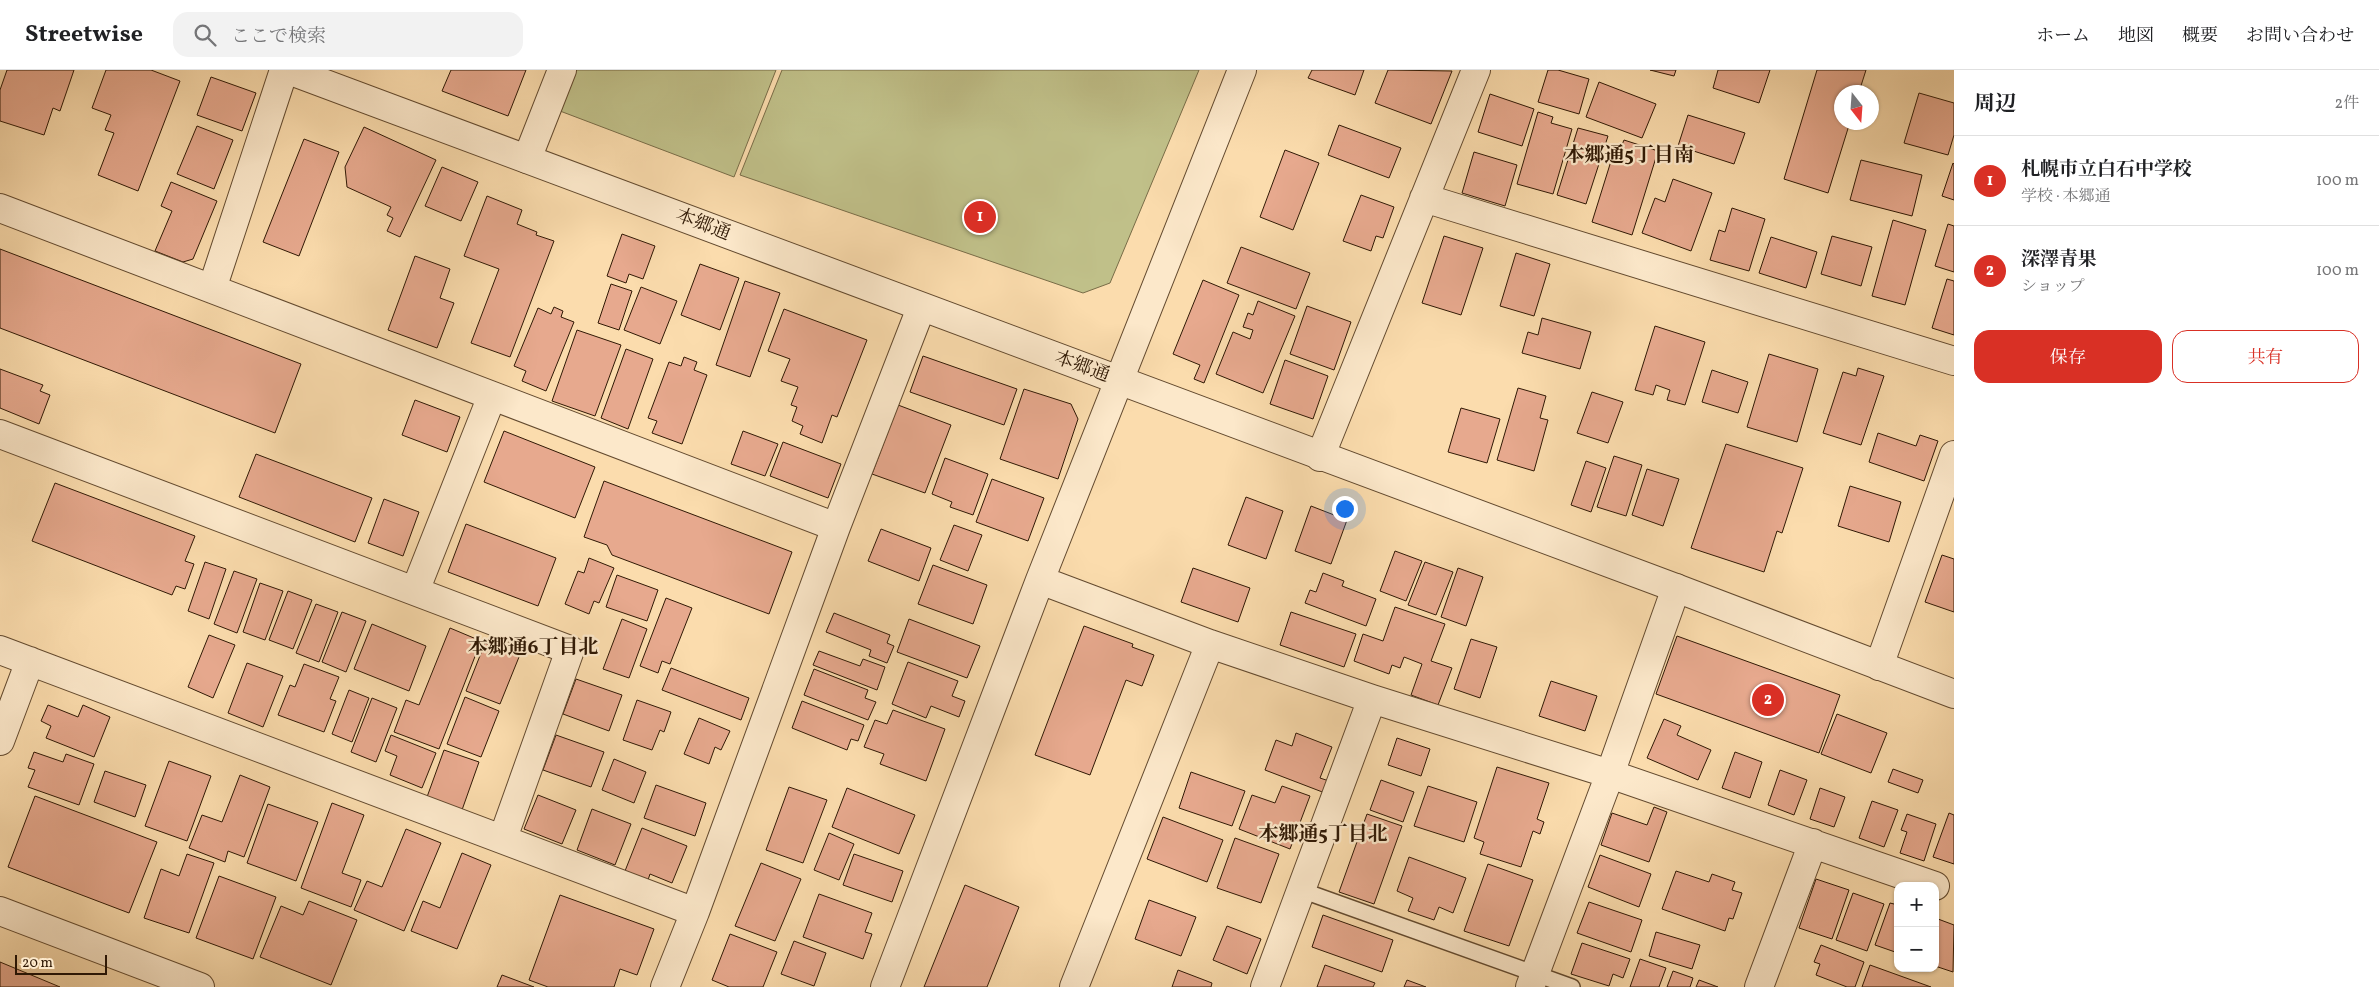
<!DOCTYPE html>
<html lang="ja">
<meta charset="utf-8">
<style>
:root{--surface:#fff;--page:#f2f2f2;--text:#202124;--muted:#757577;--line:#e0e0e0;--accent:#d93025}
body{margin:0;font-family:Vollkorn,"Noto Serif JP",serif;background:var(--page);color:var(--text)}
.controls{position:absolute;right:15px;bottom:15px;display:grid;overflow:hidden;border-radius:10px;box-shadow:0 1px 4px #0004}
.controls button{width:45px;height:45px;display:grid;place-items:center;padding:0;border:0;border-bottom:1px solid var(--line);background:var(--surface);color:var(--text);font:25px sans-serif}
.compass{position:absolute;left:1834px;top:15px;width:45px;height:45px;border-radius:50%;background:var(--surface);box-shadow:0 1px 4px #0004;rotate:163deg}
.scale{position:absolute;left:15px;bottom:12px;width:92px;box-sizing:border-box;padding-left:5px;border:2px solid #301905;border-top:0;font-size:14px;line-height:18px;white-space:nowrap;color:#301905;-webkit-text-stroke:4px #fce8ca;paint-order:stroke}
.you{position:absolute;left:1344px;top:438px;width:18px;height:18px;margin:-12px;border:4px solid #fff;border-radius:50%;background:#1a73e8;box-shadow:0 0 0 8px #1a73e833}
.badge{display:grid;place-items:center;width:32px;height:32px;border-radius:50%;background:var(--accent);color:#fff;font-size:16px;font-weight:700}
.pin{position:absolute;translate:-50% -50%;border:2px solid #fff;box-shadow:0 1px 5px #0006}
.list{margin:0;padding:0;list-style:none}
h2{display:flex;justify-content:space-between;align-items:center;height:65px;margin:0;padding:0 20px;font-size:21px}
h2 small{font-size:16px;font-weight:400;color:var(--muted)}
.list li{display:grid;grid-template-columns:32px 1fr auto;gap:15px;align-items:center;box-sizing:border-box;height:90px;padding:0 20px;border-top:1px solid var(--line)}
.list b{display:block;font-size:19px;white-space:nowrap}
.list p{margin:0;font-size:16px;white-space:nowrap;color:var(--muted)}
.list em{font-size:16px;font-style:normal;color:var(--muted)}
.actions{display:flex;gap:10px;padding:15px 20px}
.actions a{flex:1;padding:11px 0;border:1px solid var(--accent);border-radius:15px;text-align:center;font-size:18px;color:var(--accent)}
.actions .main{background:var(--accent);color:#fff}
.icon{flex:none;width:28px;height:28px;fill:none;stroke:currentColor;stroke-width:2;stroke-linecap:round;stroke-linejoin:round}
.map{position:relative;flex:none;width:1954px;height:917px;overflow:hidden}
header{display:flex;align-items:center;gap:30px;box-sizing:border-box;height:70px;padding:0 25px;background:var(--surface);border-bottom:1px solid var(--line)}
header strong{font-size:24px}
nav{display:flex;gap:28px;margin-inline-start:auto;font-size:18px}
.search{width:350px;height:45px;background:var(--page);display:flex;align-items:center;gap:12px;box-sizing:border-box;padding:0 18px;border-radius:15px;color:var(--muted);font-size:19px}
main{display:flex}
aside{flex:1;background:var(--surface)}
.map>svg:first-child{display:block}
.green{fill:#c0c089;stroke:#786c47}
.building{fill:#e7a98e;stroke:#301905}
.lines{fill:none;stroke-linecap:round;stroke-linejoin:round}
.service-casing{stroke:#634a2f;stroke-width:18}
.minor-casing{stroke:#634a2f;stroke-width:30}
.tertiary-casing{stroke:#634a2f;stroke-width:30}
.service{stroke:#fce8ca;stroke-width:15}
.minor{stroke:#fce8ca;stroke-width:28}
.tertiary{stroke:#fce8ca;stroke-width:28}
.labels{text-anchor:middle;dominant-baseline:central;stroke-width:4.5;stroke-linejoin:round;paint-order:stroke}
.street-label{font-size:19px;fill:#301905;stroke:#fce8ca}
.neighbourhood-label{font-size:20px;font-weight:bold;fill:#301905;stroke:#fce8ca}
</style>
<header>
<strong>Streetwise</strong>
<div class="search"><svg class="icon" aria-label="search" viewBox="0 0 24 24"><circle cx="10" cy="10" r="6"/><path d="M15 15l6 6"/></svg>ここで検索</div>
<nav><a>ホーム</a><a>地図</a><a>概要</a><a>お問い合わせ</a></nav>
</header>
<main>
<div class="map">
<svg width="1954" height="917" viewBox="0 0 1954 917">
<rect width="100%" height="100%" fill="#fbdcad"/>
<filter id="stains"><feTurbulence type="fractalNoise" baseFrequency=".004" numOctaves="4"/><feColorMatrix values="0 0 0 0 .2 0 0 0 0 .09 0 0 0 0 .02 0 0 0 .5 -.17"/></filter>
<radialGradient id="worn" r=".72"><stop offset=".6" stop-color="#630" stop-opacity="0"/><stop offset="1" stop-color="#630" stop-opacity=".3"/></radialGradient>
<!-- green -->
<path class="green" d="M576 0H776L734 107 560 41Z
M782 0H1199L1110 213 1083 223 740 105Z"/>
<!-- building -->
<path class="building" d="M7 0H74L60 41 53 38 44 65 0 51V20Z
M106 0H151L180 11 138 121 98 105 114 63 105 60 111 45 92 38Z
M451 0H526L508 46 442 21Z
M1312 0H1364L1355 25 1308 8Z
M1388 0 1452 1 1431 54 1375 33Z
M1548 0H1558L1589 9 1579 44 1538 32Z
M1650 0H1676L1674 6Z
M1718 0H1770L1759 33 1713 18Z
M1817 0H1866L1859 22H1842V52H1850L1828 123 1784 109Z
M211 7 256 23 242 61 197 45Z
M1599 12 1656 34 1642 68 1586 47Z
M1919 23 1954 33V65L1948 85 1904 73Z
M1490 24 1534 39 1522 76 1478 62Z
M1538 42 1553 47 1551 53 1572 59 1553 124 1517 114Z
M1688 45 1745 63 1734 94 1678 76Z
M1339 55 1401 78 1389 108 1328 85Z
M197 56 233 70 214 119 177 104Z
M364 57 436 90 400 167 387 161 393 148 387 145 391 137 347 117 345 97Z
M1578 58 1608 66 1586 134 1557 125Z
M304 69 339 82 299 186 263 172Z
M1624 70 1658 81 1632 165 1592 152 1616 75 1621 77Z
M1285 80 1319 93 1293 160 1260 147Z
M1474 82 1517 95 1505 136 1462 123Z
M1861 90 1922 105 1912 146 1850 130Z
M1953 93 1954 94V130L1942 126Z
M442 97 478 112 461 151 425 136Z
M1673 109 1712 123 1691 181 1642 163 1655 128 1665 132Z
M171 112 217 131 193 189 183 192 155 181 172 141 161 136Z
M1361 125 1394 137 1383 168 1376 166 1371 181 1343 171Z
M487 126 522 140 517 154 537 162 536 165 554 171 510 287 471 273 499 199 464 186Z
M1732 138 1765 149 1749 201 1710 190 1719 160 1725 162Z
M1893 150 1926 160 1905 235 1872 226Z
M1948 154 1954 156V202L1935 196Z
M622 164 655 176 643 209 629 204 626 213 607 206Z
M1444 166 1483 178 1461 245 1422 233Z
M1832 166 1872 177 1861 216 1821 204Z
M1771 167 1817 182 1806 218 1759 203Z
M1241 177 1310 203 1296 239 1227 213Z
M0 179 301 294 275 363 0 258Z
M1516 183 1550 194 1534 246 1500 236Z
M415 186 450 199 440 228 454 233 437 278 388 260Z
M700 194 739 208 720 260 681 245Z
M1947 209 1954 211V265L1932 258Z
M1203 210 1239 225 1204 313 1194 309 1200 295 1173 284Z
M745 211 780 223 750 307 716 295Z
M611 214 632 221 619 260 598 253Z
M641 217 677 231 660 274 624 260Z
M1258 231 1295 246 1263 323 1216 304 1233 262 1250 269 1253 260 1243 257 1248 243 1253 245Z
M1307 236 1351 252 1334 300 1290 284Z
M554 237 563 241 561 247 574 252 546 321 522 311 526 301 514 296 538 238 551 244Z
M784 239 867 270 837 347 832 345 822 373 800 364 803 356 792 351 797 337 791 335 798 317 781 311 790 289 768 281Z
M1542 248 1591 262 1580 299 1522 283 1528 262 1538 265Z
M1655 256 1705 272 1685 335 1667 330 1670 320 1656 315 1653 325 1635 320Z
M577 260 621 275 595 346 552 331Z
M626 279 653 289 628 359 601 348Z
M1769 284 1818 299 1797 372 1747 357Z
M923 286 1017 319 1004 355 910 322Z
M684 287 697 292 694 300 707 305 682 374 652 363 657 351 648 348 669 292 681 296Z
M1285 290 1328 306 1313 349 1270 334Z
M1858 298 1884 306 1861 375 1823 363 1843 302 1856 306Z
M0 299 43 315 40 321 50 325 39 354 0 338Z
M1712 300 1748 312 1738 343 1702 332Z
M1518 318 1546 326 1540 348 1548 350 1534 401 1497 390Z
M1024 319 1071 334 1078 349 1058 409 1000 389Z
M1592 322 1623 332 1608 373 1577 363Z
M415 330 460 347 447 382 402 365Z
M898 335 951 355 925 423 872 404Z
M1461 338 1500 349 1487 393 1448 382Z
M504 361 595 397 575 448 484 412Z
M743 361 778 374 765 406 731 394Z
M1878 363 1916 376 1920 365 1938 371 1924 411 1869 392Z
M783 372 841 394 828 428 770 406Z
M1726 374 1803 398 1782 463 1777 461 1764 502 1691 478Z
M256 384 372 428 355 472 239 427Z
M1614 386 1642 395 1626 446 1597 437Z
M945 388 988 404 973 445 950 437 952 432 932 424Z
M1586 391 1606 398 1591 442 1571 435Z
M1647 399 1679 409 1663 456 1632 445Z
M992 409 1044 428 1028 471 976 452Z
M604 411 792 482 769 544 612 485 607 475 584 467Z
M55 413 195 466 185 491 194 494 185 519 176 516 172 525 32 471Z
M1850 416 1901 432 1889 472 1838 456Z
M1246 427 1283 441 1266 489 1228 475Z
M384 429 419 442 403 486 368 473Z
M1311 436 1347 450 1331 494 1295 481Z
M466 454 556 488 538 536 448 502Z
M954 455 982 465 968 501 940 490Z
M881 459 931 478 919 511 868 491Z
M1395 481 1422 491 1406 531 1380 521Z
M1942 485 1954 489V542L1925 532Z
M589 488 614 498 599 533 594 531 589 544 565 534 578 501 584 503Z
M205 492 226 499 209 549 188 541Z
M1425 492 1453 502 1436 545 1408 535Z
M933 495 987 515 973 554 918 534Z
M1193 498 1250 518 1238 552 1181 532Z
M1458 498 1483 507 1466 556 1441 547Z
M234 501 257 509 237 563 214 554Z
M1323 503 1344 511 1342 516 1376 529 1366 556 1305 533 1310 520 1316 522Z
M617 505 658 520 647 551 606 537Z
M260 513 283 521 265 570 243 562Z
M288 521 312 530 293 579 269 570Z
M666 528 692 538 670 594 662 591 658 603 640 596Z
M316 534 338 542 319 592 296 583Z
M1395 537 1445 554 1431 591 1452 598 1438 635 1411 625 1422 594 1404 587 1400 598 1392 595 1389 604 1354 591 1363 564 1383 571Z
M342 542 366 551 346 602 322 592Z
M1291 542 1356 564 1344 597 1280 575Z
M834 543 890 565 887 573 894 576 887 593 869 586 871 580 826 562Z
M622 549 647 559 629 608 603 599Z
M909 549 980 576 967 608 897 582Z
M372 554 426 576 409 621 354 599Z
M1084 556 1133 574 1132 577 1154 585 1142 616 1126 610 1090 705 1035 685Z
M450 558 481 571 439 679 394 662 406 630 419 635Z
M209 565 235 575 213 628 188 617Z
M1677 566 1840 625 1819 683 1656 624Z
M1471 569 1497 577 1480 628 1454 619Z
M485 573 519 587 500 634 466 621Z
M819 581 860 596 863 589 885 597 877 620 813 595Z
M908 592 958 611 952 626 965 631 959 647 931 636 926 648 892 634Z
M247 593 283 606 263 657 228 643Z
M304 594 339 607 330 629 336 631 324 662 278 645 290 615 295 617Z
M671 598 749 628 741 650 662 620Z
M814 599 868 620 865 628 876 632 868 650 804 625Z
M576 609 622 625 609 661 563 644Z
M1551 611 1597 626 1585 661 1539 646Z
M349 620 369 628 352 672 332 664Z
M465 627 499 641 481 687 447 674Z
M372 628 397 638 376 692 351 682Z
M637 630 671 642 664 662 660 660 652 680 623 670Z
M802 631 864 655 858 671 851 669 847 680 792 658Z
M48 635 78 647 83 635 110 647 94 687 46 668 51 656 41 651Z
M893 640 945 659 926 711 880 694 884 684 864 677 875 650 887 654Z
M1837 644 1887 663 1871 703 1821 684Z
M699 648 730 661 721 680 715 677 709 694 684 684Z
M1664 649 1681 656 1677 665 1711 680 1698 710 1647 688Z
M1296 663 1332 677 1320 708 1329 711 1325 723 1265 700 1276 670 1292 676Z
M391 665 436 683 422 718 390 705 397 686 385 681Z
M556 665 604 682 591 717 543 700Z
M1397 668 1430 679 1421 706 1388 695Z
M444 680 479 692 462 740 427 727Z
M34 682 63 692 66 684 94 694 79 735 28 717 35 700 28 698Z
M1735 682 1762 692 1750 728 1722 718Z
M614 689 646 702 634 733 602 720Z
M169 691 211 706 187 771 145 756Z
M1497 697 1549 713 1537 749 1544 752 1540 764 1533 761 1521 797 1480 784 1484 772 1474 768Z
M1893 699 1923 710 1918 723 1888 712Z
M1780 700 1807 710 1794 745 1768 735Z
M105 701 146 715 135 747 94 732Z
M1191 702 1245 721 1232 756 1179 738Z
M240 705 270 717 244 787 228 781 225 792 189 778 202 745 222 752Z
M1381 710 1414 722 1403 752 1370 740Z
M656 715 706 733 695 766 644 748Z
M1282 716 1310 726 1290 779 1239 759 1252 725 1275 733Z
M1428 716 1477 732 1464 772 1414 756Z
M789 717 827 730 803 793 766 780Z
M847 718 915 745 899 784 832 757Z
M1820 718 1845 727 1834 757 1810 749Z
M538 725 576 740 562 774 524 759Z
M35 726 157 772 129 843 8 797Z
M1872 731 1898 740 1884 777 1859 768Z
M332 733 364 745 342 803 361 810 351 837 301 818Z
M268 734 318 752 296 811 247 793Z
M1654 737 1667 742 1649 792 1601 775 1612 743 1647 755Z
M592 739 631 754 615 795 577 780Z
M1949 743 1954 745V794L1933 787Z
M1367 744 1402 756 1374 834 1339 822Z
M1907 744 1936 754 1924 791 1900 783 1907 762 1901 760Z
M1163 747 1223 770 1207 812 1147 789Z
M642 758 687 776 672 813 650 804 648 810 625 801Z
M406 759 441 773 404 861 354 840 367 811 382 817Z
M829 763 854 774 839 810 814 800Z
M1235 768 1279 784 1261 833 1217 818Z
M462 783 491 795 457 879 411 861 423 831 440 838Z
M187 784 214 793 189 863 144 848 161 799 179 806Z
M854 784 903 801 892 832 843 815Z
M1600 785 1651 804 1639 837 1588 817Z
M1409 787 1466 808 1453 843 1439 837 1434 850 1408 841 1413 828 1397 821Z
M761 793 801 809 775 871 735 856Z
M1488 794 1533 810 1509 876 1464 861Z
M1676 801 1709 812 1712 804 1735 812 1732 820 1742 823 1733 849 1729 848 1725 861 1662 839Z
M219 806 276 827 253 889 196 868Z
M1816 809 1849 820 1832 869 1799 858Z
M965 815 1019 837 987 917H924Z
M1853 823 1884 834 1867 881 1836 870Z
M819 824 872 843 865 862 872 864 863 889 803 867Z
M560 825 654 859 637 905 620 899 614 917H548L529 910Z
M1149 830 1196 847 1181 886 1135 869Z
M309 831 357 850 331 915 260 887 281 836 303 845Z
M1589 832 1642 850 1631 882 1577 863Z
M1890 833 1898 835V883L1875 875Z
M1323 845 1393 870 1382 902 1312 877Z
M1938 849 1954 855 1953 902 1935 896V852Z
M1227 856 1261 869 1247 904 1213 890Z
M1656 862 1700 875 1692 899 1649 886Z
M730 864 777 882 763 917H729L712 910Z
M794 871 826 883 814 916 781 904Z
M1582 873 1630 889 1623 908 1613 904 1609 916 1571 904Z
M1821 875 1864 892 1855 917H1847L1816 905 1820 894 1814 892Z
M1640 889 1666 898 1659 917H1630Z
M0 892 60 917H0Z
M1325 895 1375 913 1373 917H1317Z
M1870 895 1931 917H1862Z
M1178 900 1212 913 1211 917H1172Z
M1673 901 1693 908 1690 917H1667Z
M502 905 534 917H497Z
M1407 910 1426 917H1404Z
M1699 910 1718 917H1696Z"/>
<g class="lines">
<defs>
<path id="service" d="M1301 820 1572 917"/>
<path id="minor" d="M527 89 562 0
M1424 128 1954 291
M0 138 836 457
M212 219 284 0
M0 364 570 580 503 768
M1320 387 1476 0
M1040 510 1210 574 1372 629 1610 704 1935 816
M415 521 492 326
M0 580 695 842
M1879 596 1954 385
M0 671 30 591
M0 841 200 917
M665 917 695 842 836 457 921 238
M885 917 1040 510 1242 0
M1074 917 1210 574
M1265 917 1372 629
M1530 917 1610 704 1676 518
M1759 917 1813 773"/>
<path id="tertiary" d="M288 0 1676 518 1954 624"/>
</defs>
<!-- service casing -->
<use href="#service" class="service-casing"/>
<!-- minor casing -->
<use href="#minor" class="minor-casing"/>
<!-- tertiary casing -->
<use href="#tertiary" class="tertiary-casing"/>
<!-- service -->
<use href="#service" class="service"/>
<!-- minor -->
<use href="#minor" class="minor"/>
<!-- tertiary -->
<use href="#tertiary" class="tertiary"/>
</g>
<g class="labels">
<!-- street labels -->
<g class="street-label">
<text transform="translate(703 155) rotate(21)">本郷通</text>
<text transform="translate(1082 297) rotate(20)">本郷通</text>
</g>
<!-- neighbourhood labels -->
<g class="neighbourhood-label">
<text x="1629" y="86">本郷通5丁目南</text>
<text x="533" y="578">本郷通6丁目北</text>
<text x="1323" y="765">本郷通5丁目北</text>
</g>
</g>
<rect width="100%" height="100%" filter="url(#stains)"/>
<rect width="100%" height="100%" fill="url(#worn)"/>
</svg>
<div class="controls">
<button>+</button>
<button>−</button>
</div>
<svg class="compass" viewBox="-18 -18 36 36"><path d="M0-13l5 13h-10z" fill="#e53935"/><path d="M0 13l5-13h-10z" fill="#757577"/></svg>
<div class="scale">20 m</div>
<div class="you"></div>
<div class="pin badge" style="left:980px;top:147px">1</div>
<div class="pin badge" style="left:1768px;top:630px">2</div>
</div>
<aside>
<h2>周辺<small>2件</small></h2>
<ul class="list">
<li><span class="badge">1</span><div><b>札幌市立白石中学校</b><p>学校 · 本郷通</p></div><em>100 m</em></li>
<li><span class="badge">2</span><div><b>深澤青果</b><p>ショップ</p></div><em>100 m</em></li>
</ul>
<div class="actions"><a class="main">保存</a><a>共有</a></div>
</aside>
</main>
